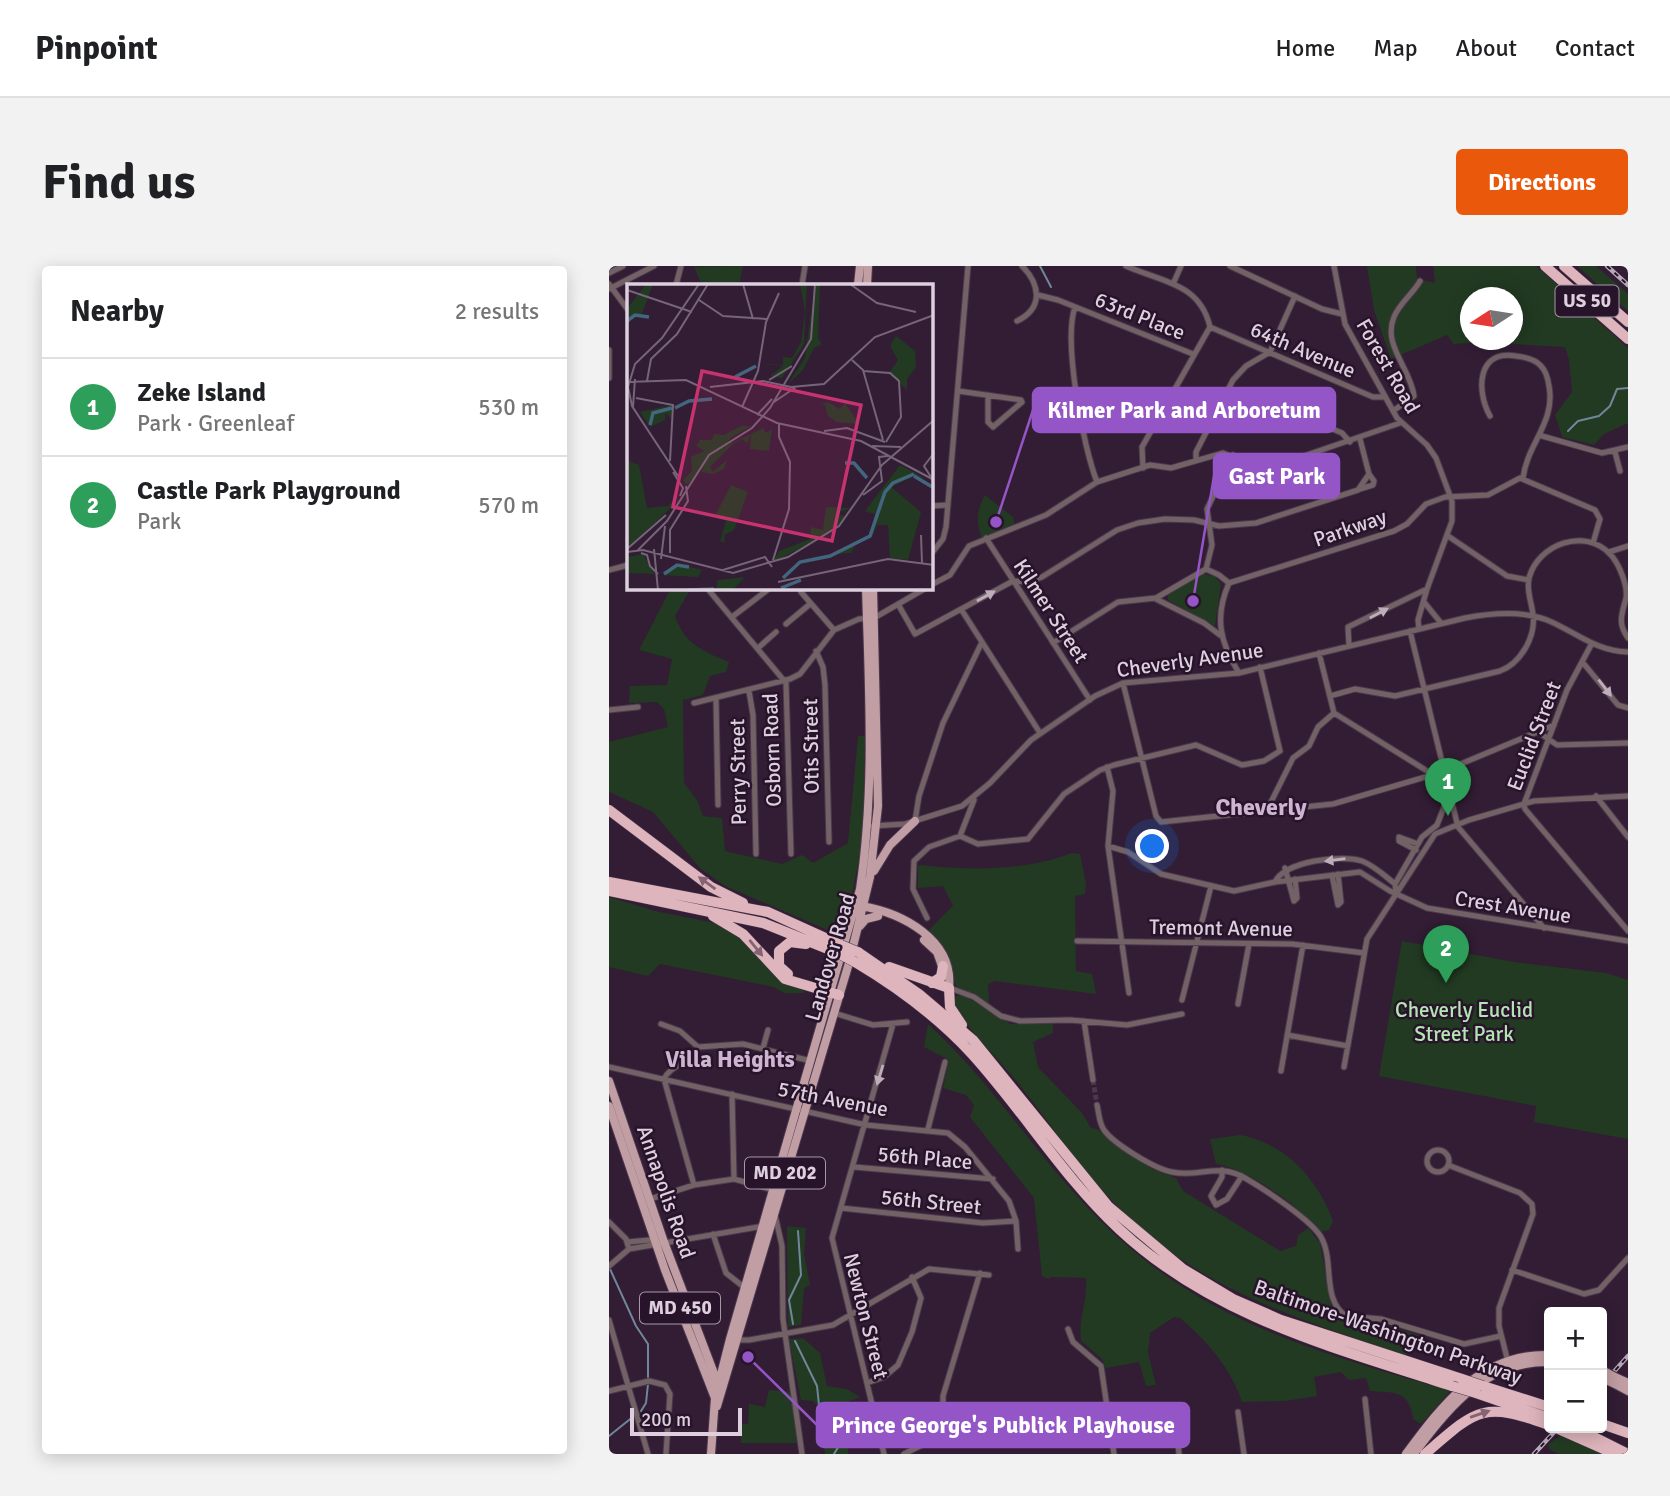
<!DOCTYPE html>
<meta charset="utf-8">
<style>
:root{--surface:#fff;--page:#f2f2f2;--text:#202124;--muted:#757577;--line:#e0e0e0;--accent:#ea580c}
body{margin:0;font-family:Signika,sans-serif;background:var(--page);color:var(--text)}
.controls{position:absolute;right:21px;bottom:21px;display:grid;overflow:hidden;border-radius:7px;box-shadow:0 4px 18px #0003}
.controls button{width:63px;height:63px;display:grid;place-items:center;padding:0;border:0;border-bottom:2px solid var(--line);background:var(--surface);color:var(--text);font:35px sans-serif}
.compass{position:absolute;left:851px;top:21px;width:63px;height:63px;border-radius:50%;background:var(--surface);box-shadow:0 4px 18px #0003;rotate:258deg}
.scale{position:absolute;left:21px;bottom:18px;width:112px;box-sizing:border-box;padding-left:7px;border:4px solid #ddcfde;border-top:0;font-size:19px;line-height:24px;white-space:nowrap;color:#ddcfde;-webkit-text-stroke:5px #28142a;paint-order:stroke}
.you{position:absolute;left:544px;top:581px;width:24px;height:24px;margin:-18px;border:5px solid #fff;border-radius:50%;background:#1a73e8;box-shadow:0 0 0 10px #1a73e833}
.badge{display:grid;place-items:center;width:46px;height:46px;border-radius:50%;background:var(--accent);color:#fff;font-size:23px;font-weight:700}
.pin{position:absolute;translate:-50% -58px;filter:drop-shadow(0 2px 4px #0008)}
.pin::after{content:'';position:absolute;top:37px;width:24px;height:21px;background:inherit;clip-path:polygon(0 0,100% 0,50% 100%)}
.list{margin:0;padding:0;list-style:none}
h2{display:flex;justify-content:space-between;align-items:center;height:91px;margin:0;padding:0 28px;font-size:30px}
h2 small{font-size:23px;font-weight:400;color:var(--muted)}
.list li{display:grid;grid-template-columns:46px 1fr auto;gap:21px;align-items:center;box-sizing:border-box;height:98px;padding:0 28px;border-top:2px solid var(--line)}
.list b{display:block;font-size:26px;white-space:nowrap}
.list p{margin:0;font-size:23px;white-space:nowrap;color:var(--muted)}
.list em{font-size:23px;font-style:normal;color:var(--muted)}
.map{position:relative;flex:none;width:1019px;height:1188px;overflow:hidden;border-radius:7px}
header{display:flex;align-items:center;gap:42px;box-sizing:border-box;height:98px;padding:0 35px;background:var(--surface);border-bottom:2px solid var(--line)}
header strong{font-size:33px}
nav{display:flex;gap:38px;margin-inline-start:auto;font-size:24px}
.intro{display:flex;align-items:center;justify-content:space-between;box-sizing:border-box;height:168px;padding:0 42px}
h1{margin:0;font-size:49px}
.button{padding:18px 32px;border-radius:7px;background:var(--accent);color:#fff;font-size:24px;font-weight:700}
main{display:flex;gap:42px;padding:0 42px}
aside{flex:1;background:var(--surface);border-radius:7px;box-shadow:0 4px 18px #0003}
.map>svg:first-child{display:block}
.green{fill:#223a22;fill-rule:evenodd}
.lines{fill:none;stroke-linecap:round;stroke-linejoin:round}
.stream{stroke:#70869a;stroke-width:2}
.minor-tunnel{stroke:#4c384e;stroke-width:5;stroke-dasharray:5 2.5;stroke-linecap:butt}
.minor-casing{stroke:#4d394f;stroke-width:7}
.major-casing{stroke:#4d394f;stroke-width:10}
.highway-casing{stroke:#4d394f;stroke-width:11}
.minor{stroke:#736265;stroke-width:5}
.major{stroke:#c19ea4;stroke-width:8}
.highway{stroke:#dfb5bd;stroke-width:10}
.rail-casing{stroke:#b7a8b9;stroke-width:4.5}
.rail{stroke:#28142a;stroke-width:2;stroke-dasharray:5;stroke-linecap:butt}
.major-bridge-casing{stroke:#4d394f;stroke-width:10;stroke-linecap:butt}
.highway-bridge-casing{stroke:#4d394f;stroke-width:11;stroke-linecap:butt}
.major-bridge{stroke:#c19ea4;stroke-width:8}
.highway-bridge{stroke:#dfb5bd;stroke-width:10}
.oneway{fill:#bdaeba}
.oneway2{fill:#846474}
.labels{text-anchor:middle;dominant-baseline:central;stroke-width:5;stroke-linejoin:round;paint-order:stroke}
.shield{fill:#28142a;stroke:#a797a8;stroke-width:2}
.shield-label{font-size:19px;font-weight:bold;fill:#ddcfde}
.street-label{font-size:21px;fill:#ddcfde;stroke:#28142a}
.park-label{font-size:21px;fill:#b3e5b2;stroke:#28142a}
.neighbourhood-label{font-size:23px;font-weight:bold;fill:#cfb4d1;stroke:#28142a}
.quarter-label{font-size:24px;font-weight:bold;fill:#cfb4d1;stroke:#28142a}
.inset-river{fill:none;stroke:#41667d;stroke-width:3.5}
.inset-road{fill:none;stroke:#766478;stroke-width:2}
.view{fill:#c6336f;fill-opacity:0.15;stroke:#c6336f;stroke-width:3.5}
.inset-edge{fill:none;stroke:#ddcfde;stroke-width:3.5}
.leader{fill:none;stroke:#9455c7;stroke-width:2.5}
.callout-dot{fill:#9455c7;stroke:#28142a;stroke-width:2.5}
.callout{fill:#9455c7;stroke:#9455c7;stroke-width:2.5}
.callout-label{font-size:23px;text-anchor:middle;font-weight:bold;fill:#fff}
</style>
<header>
<strong>Pinpoint</strong>
<nav><a>Home</a><a>Map</a><a>About</a><a>Contact</a></nav>
</header>
<div class="intro"><h1>Find us</h1><a class="button">Directions</a></div>
<main>
<aside>
<h2>Nearby<small>2 results</small></h2>
<ul class="list">
<li><span class="badge" style="background:#2e9e5b">1</span><div><b>Zeke Island</b><p>Park · Greenleaf</p></div><em>530 m</em></li>
<li><span class="badge" style="background:#2e9e5b">2</span><div><b>Castle Park Playground</b><p>Park</p></div><em>570 m</em></li>
</ul>
</aside>
<div class="map">
<svg width="1019" height="1188" viewBox="0 0 1019 1188">
<rect width="100%" height="100%" fill="#321d34"/>
<!-- green -->
<path class="green" d="M134 0 130 19H93L85 1Z
M758 0H807L808 13 826 17 824 0H927L1019 82V157L995 168 985 179 953 171 946 149 963 126 960 94 956 81 869 76 845 78 838 69 782 93 765 44ZM862 32H904V74H862Z
M968 0H987L1019 28V45Z
M376 229 404 251 406 261 373 273C367 256 367 245 376 229Z
M592 307 606 311 612 318 606 360 559 334V329Z
M62 322H82L66 350C76 379 94 385 120 396L117 406 101 410 94 429 74 434 75 517 88 534 94 550 113 552 116 585 173 598 193 589 204 597 239 577 249 470H256L254 572 235 671 116 620 91 602 44 546 0 526V476L59 461 55 443 48 436 20 437 21 420 58 419 63 393 30 384Z
M463 587 471 588 477 618 476 628 466 630 467 705 483 708 487 728 386 715 379 718 380 737 347 720 337 686 318 666 344 640 334 620 309 622V599C361 604 413 606 463 587Z
M0 631 46 645 111 658 132 672 171 715 195 724 194 727H175L165 721 51 698 39 710 0 701Z
M793 675 905 696 997 707 1019 714V873L925 856 927 840 770 810Z
M354 729 402 758H444V767L424 776 429 801 473 847 482 862 488 863 541 902 567 912 574 925 671 985 687 980 689 969 699 962 711 977 723 1044 741 1058H773L810 1069 797 1090C684 1050 592 1026 505 937 469 900 441 857 409 817 394 797 348 754 344 735L347 730Z
M319 758C381 814 424 885 482 945 586 1054 701 1084 841 1125L812 1158 804 1153C800 1124 787 1127 761 1125L757 1112 740 1114 732 1106 705 1111 708 1130 676 1135 633 1136C621 1101 599 1076 571 1052L565 1051 541 1067 539 1087 547 1119 537 1120 530 1096 497 1102 493 1093 472 1075C469 1052 479 1035 477 1012L442 1011 440 1013 433 1010 425 932 361 851 365 839 357 829 334 822 340 794 315 781Z
M631 869C676 877 709 913 724 955L720 964 711 966C691 940 639 903 607 898L601 873Z
M178 960 197 962 195 988 201 1019 195 1022 192 1059 179 1061Z
M194 1072 211 1087 218 1120 238 1123 251 1131 236 1137 232 1145 239 1169V1188H216L208 1139 204 1135 192 1134 180 1073Z
M160 1124 183 1126 189 1177H132V1158H139L140 1138 156 1141Z
M952 1169 998 1188H950L941 1184 939 1178Z"/>
<g class="lines">
<!-- stream -->
<path class="stream" d="M431 0 442 21
M959 165 969 155 990 150 1001 140 1008 123 1019 122
M1 1003 27 1060 39 1078V1112
M184 1058 180 1034 192 1009 189 965
M186 1075 208 1120 210 1139 223 1145V1163L234 1173 225 1188
M32 1145 37 1137 39 1118
M0 1170 25 1150"/>
<!-- minor-tunnel -->
<path class="minor-tunnel" d="M484 814 488 839"/>
<defs>
<path id="minor" d="M517 0C553 16 591 17 601 61
M621 0 713 43 733 48
M725 0 736 58 788 152 818 179 827 192 843 235V255L818 323 809 354 810 363
M0 7 14 0
M0 18 19 44
M564 18 572 0
M67 19 72 0
M193 19 196 0
M0 23 45 0
M429 29 449 34 584 88
M466 41C454 76 474 180 488 216
M408 55C435 42 431 18 413 0
M601 61 764 131H776
M0 84V112
M349 125 412 134 413 136 384 161 379 156V129
M613 136 681 145 733 167 741 176
M784 145 805 130C802 103 773 79 785 51 791 36 804 28 811 15
M881 150C867 125 868 83 907 90 916 91 926 93 932 100 937 105 939 113 940 120 947 156 918 178 914 212
M933 170 993 187 1019 181
M1006 186 1011 205
M587 194V186L624 114 637 100 661 86 686 30
M534 202 533 181 601 61
M751 223 764 219 765 215 760 208
M322 240 339 239
M839 270 898 310 920 314
M377 272 481 434
M1000 286 1019 280
M322 288 334 273 337 261 359 0
M597 303 610 309 620 317C605 351 611 377 630 407
M597 303 603 279 598 243 624 189
M0 304 19 299
M620 317 785 265 798 258 817 238 836 231 879 229 911 212 986 244 991 253 984 277
M322 319 341 309 360 280 437 249 488 216 541 199 562 202 614 187 647 201 660 202 791 157
M98 322 177 417 182 588
M192 326 225 364
M547 333 595 357 611 369
M815 336 832 357
M289 338 306 368 404 315 420 316 433 311 508 264 529 257 556 253 585 254 610 260 647 257 749 224 760 208 751 173
M352 343 431 467
M123 351 161 322
M177 358 201 338
M801 365 849 561 935 662
M444 377 509 336 547 332 597 303
M740 380 739 361 818 323
M149 382 167 366
M207 385 214 401 216 419 220 576
M710 387 725 447 823 508
M975 398 1009 439 1019 442
M651 401 671 485
M514 417 547 550 552 556 724 538 830 507 945 459
M140 425 144 449 147 588
M721 430 746 423 786 430 891 405C911 398 927 371 924 349 923 337 917 325 920 312 929 278 976 261 1001 288 1010 297 1019 320 1017 332 1013 348 1008 357 1019 372
M107 433 109 539
M85 437 181 413 191 408 225 364 250 353 265 352 317 322
M0 444 29 441
M928 465 948 479 1019 477
M498 501 504 525 499 580 520 727
M987 530 1019 571
M365 534 351 570 369 578 419 573 455 528 491 504 505 499 587 479 633 499 655 495 671 485
M915 538 958 424 982 379
M915 538 916 543 1019 665
M660 546V540L684 492 700 480 709 461 725 447
M306 555 310 530 334 457 373 376
M828 559 839 531
M263 560 296 558 353 540 381 517 422 474 486 430 514 417 630 407 856 352C882 347 912 344 938 354 967 366 986 385 1019 386
M499 580 519 586 552 608 625 625 666 616 751 606 781 625 818 642 1019 675
M807 584 790 575V571L809 578
M676 602 685 635 688 632 686 613
M723 609 729 639 732 636 729 608
M666 616C676 595 733 588 753 595 766 600 776 610 786 618L787 626
M786 618 813 571 828 559
M318 652 304 623 305 595 320 581 351 570
M468 675 683 678 755 687
M341 722 365 731 392 750 411 755 461 754 518 759 573 748
M573 734 602 620
M629 738 640 678
M225 747 264 759 298 756
M475 755 484 814
M52 758 71 765 89 781 134 778 202 795
M678 769 739 780
M154 782 159 764
M0 801 257 859 339 867 356 881 400 935 407 955 409 983
M735 801 758 673 826 568 860 554 925 535 1019 530
M672 805 694 679
M123 828 125 913
M488 839C490 847 490 857 495 864 505 878 546 903 563 906 590 912 608 896 636 912 655 923 702 954 712 971 726 996 712 1033 737 1050L772 1053 855 1078 892 1070
M319 863 336 796
M818 895a11 11 0 1 1 22 0a11 11 0 1 1-22 0Z
M839 899 911 927 923 938 924 948 890 1042V1060L899 1096
M245 901 384 913
M613 904V911L602 930 607 939 618 933 633 910
M85 919 55 813C62 798 83 797 89 781
M41 933 85 919 125 913 164 924
M232 942 374 957 407 955
M166 949 173 980 174 1053 193 1188
M0 956 17 973 20 983
M104 968 117 1007 136 1022
M19 976 41 974 46 977
M0 1000 20 983 155 960
M903 1004 975 1028 990 1024 1019 992
M0 1054 39 1188
M459 1063 464 1076 492 1100 505 1188
M125 1074H140L224 1059 320 1003 380 1009
M258 1117 275 1111 289 1099 303 1066 312 1032 303 1011
M0 1125 40 1115 56 1119 61 1128 57 1188
M756 1133 762 1188
M629 1146 635 1188
M340 1166 334 1151V1130L371 1007
M275 1188 223 972 284 758
M295 1188 363 1154
M570 1188 568 1164 572 1152"/>
<path id="major" d="M249 19 251 0
M258 19 259 0
M265 605 281 579 306 555
M252 640C294 647 345 674 340 722
M251 660 257 653 269 650
M315 674 328 686 334 703
M0 815 55 976 109 1118
M0 840 56 1004 106 1132
M1008 1112 1019 1117
M1004 1117 1019 1125
M108 1140 240 697 261 611 269 540 264 322
M102 1188 106 1132 121 1073 251 623C266 523 260 423 257 322
M797 1188C834 1138 872 1087 940 1089
M805 1188C839 1141 877 1095 940 1096"/>
<path id="highway" d="M936 0 1019 73
M955 0 1019 56
M0 544 102 621 134 637
M0 616 159 646 232 679
M0 625 154 657 229 687
M104 650 134 668 176 713 230 729
M249 686 310 728 364 774 499 940 574 1003 624 1033 672 1054 853 1113
M246 696C288 721 329 751 363 788 414 844 454 911 510 963 604 1051 724 1081 843 1120
M280 701 340 722 341 741 353 759
M179 708 170 700V685L181 676 197 678
M323 717 332 711 334 700
M874 1120 940 1141
M867 1127 940 1152
M993 1158 1019 1167
M947 1162 1006 1188
M967 1162 1019 1188
M816 1188C868 1143 873 1135 940 1159"/>
</defs>
<!-- minor casing -->
<use href="#minor" class="minor-casing"/>
<!-- major casing -->
<use href="#major" class="major-casing"/>
<!-- highway casing -->
<use href="#highway" class="highway-casing"/>
<!-- minor -->
<use href="#minor" class="minor"/>
<!-- major -->
<use href="#major" class="major"/>
<!-- highway -->
<use href="#highway" class="highway"/>
<defs>
<path id="rail" d="M998 0 1019 19
M1018 0 1019 1
M993 1119 1019 1090
M925 1188 947 1164"/>
</defs>
<!-- rail casing -->
<use href="#rail" class="rail-casing"/>
<!-- rail -->
<use href="#rail" class="rail"/>
<defs>
<path id="major-bridge" d="M993 1104 1008 1112
M993 1112 1004 1117"/>
<path id="highway-bridge" d="M232 679 249 686
M229 687 246 696
M853 1113 874 1120
M843 1120 867 1127"/>
</defs>
<!-- major-bridge casing -->
<use href="#major-bridge" class="major-bridge-casing"/>
<!-- highway-bridge casing -->
<use href="#highway-bridge" class="highway-bridge-casing"/>
<!-- major-bridge -->
<use href="#major-bridge" class="major-bridge"/>
<!-- highway-bridge -->
<use href="#highway-bridge" class="highway-bridge"/>
</g>
<!-- one-way arrows -->
<defs><path id="oneway-solid" d="M-6-.8H1V-3.2L6.5 0L1 3.2V.8H-6Z" transform="scale(1.75)"/></defs>
<g class="oneway">
<use href="#oneway-solid" transform="translate(377 330) rotate(-29)"/>
<use href="#oneway-solid" transform="translate(770 347) rotate(-28)"/>
<use href="#oneway-solid" transform="translate(996 422) rotate(52)"/>
<use href="#oneway-solid" transform="translate(726 594) rotate(173)"/>
<use href="#oneway-solid" transform="translate(271 809) rotate(107)"/>
</g>
<g class="oneway2">
<use href="#oneway-solid" transform="translate(98 617) rotate(-144)"/>
<use href="#oneway-solid" transform="translate(147 682) rotate(51)"/>
<use href="#oneway-solid" transform="translate(871 1148) rotate(-19)"/>
</g>
<g class="labels">
<!-- shield labels -->
<g class="shield">
<rect x="946.5" y="19.5" width="63" height="31" rx="5"/>
<rect x="136" y="891.5" width="80" height="31" rx="5"/>
<rect x="31" y="1026.5" width="80" height="31" rx="5"/>
</g>
<g class="shield-label">
<text x="978" y="35">US 50</text>
<text x="176" y="907">MD 202</text>
<text x="71" y="1042">MD 450</text>
</g>
<!-- street labels -->
<g class="street-label">
<text transform="translate(531 50) rotate(22)">63rd Place</text>
<text transform="translate(694 84) rotate(23)">64th Avenue</text>
<text transform="translate(779 100) rotate(60)">Forest Road</text>
<text transform="translate(741 262) rotate(-19)">Parkway</text>
<text transform="translate(442 345) rotate(57)">Kilmer Street</text>
<text transform="translate(581 394) rotate(-8)">Cheverly Avenue</text>
<text transform="translate(925 470) rotate(-69)">Euclid Street</text>
<text transform="translate(202 480) rotate(-91)">Otis Street</text>
<text transform="translate(163 484) rotate(-92)">Osborn Road</text>
<text transform="translate(129 506) rotate(-91)">Perry Street</text>
<text transform="translate(904 641) rotate(9)">Crest Avenue</text>
<text transform="translate(612 662) rotate(1)">Tremont Avenue</text>
<text transform="translate(221 691) rotate(-74)">Landover Road</text>
<text transform="translate(224 833) rotate(11)">57th Avenue</text>
<text transform="translate(316 892) rotate(5)">56th Place</text>
<text transform="translate(57 926) rotate(71)">Annapolis Road</text>
<text transform="translate(322 936) rotate(6)">56th Street</text>
<text transform="translate(257 1050) rotate(76)">Newton Street</text>
<text transform="translate(779 1066) rotate(19)">Baltimore-Washington Parkway</text>
</g>
<!-- park labels -->
<g class="park-label">
<text x="855" y="744">Cheverly Euclid<tspan x="855" dy="24">Street Park</tspan></text>
</g>
<!-- neighbourhood labels -->
<g class="neighbourhood-label">
<text x="121" y="793">Villa Heights</text>
</g>
<!-- quarter labels -->
<g class="quarter-label">
<text x="652" y="541">Cheverly</text>
</g>
</g>
<!-- overview -->
<g transform="translate(18 18)">
<rect width="306" height="306" fill="#321d34"/>
<path d="M19 0H26L15 30 6 31 0 44V25ZM173 0H180L177 60 155 94 143 92 156 82 133 80 156 81V73L165 74 174 58 178 27ZM188 0H193L191 54 195 60 187 64 176 86 160 101 178 74ZM269 52 288 67 289 83 280 95V106L262 89 271 76 263 62ZM201 118 212 125 218 119 232 140 210 138 201 132 198 121H194ZM45 121 44 134 38 129V136L23 143 13 128ZM114 142H124L105 153 60 201 56 196 65 187 64 173 77 167 69 162 73 156H85L87 150 97 151ZM136 144 139 149 145 145 142 167 123 165 124 150 120 159 115 155 106 160 83 183 86 188 100 176 97 185 86 190 74 188 86 168ZM0 176 12 181 20 224 41 222 50 213 47 221 0 264ZM273 181 299 195 288 192 264 203 294 228 281 276 263 274 261 241H250L245 253 229 260 224 269 211 270 243 250 248 230 238 227ZM104 201 121 208 107 246 97 251 98 259 93 257 99 237 88 232ZM199 223 225 224 209 229 219 233 199 251 146 278 152 267 183 255 184 243 196 246ZM16 270 28 290 0 289V273ZM51 280 75 286 71 293 35 291ZM118 293 106 306H89L91 296Z" fill="#223a22"/>
<path class="inset-river" d="M0 37 8 31 22 33M108 93 129 82M48 124 62 117 85 115M23 141 26 129 45 124M218 179H227L240 194M287 192 307 204M37 290 50 281 62 283M156 294 173 278 203 272 243 252 258 208 266 199 287 190M154 304 174 296M61 306 87 305"/>
<path class="inset-road" d="M116 0 126 35M223 0 250 19 289 28M0 6 65 28M72 16 96 32 140 35M225 76 236 86 256 156M236 87 263 89 272 97 274 133 259 158M142 96 165 82M20 97 24 75 50 50 81 0M0 98 59 96 150 139 234 157 307 196M83 103 136 97 164 103 197 100 248 53 307 31M9 114 46 121 43 177M147 118 169 103M6 123 8 95M115 123 131 87 139 38 152 9M130 131 145 115M197 147 220 144 258 158M245 162 274 163M46 188 56 204 53 212M51 192 5 122 1 103 8 80 35 54 72 0M304 193 297 182 307 169M236 211 255 197 252 173 261 172M294 251 295 279M0 265 39 231M27 265 31 306M10 267 40 237 82 171 125 144 143 124 184 55 188 0M0 268 16 266 106 289 161 273 212 242 255 181 307 136M14 269 20 271 23 282 31 290M43 269V246L61 217 59 202M34 275 38 242M146 276 162 225 163 178 152 153V140M96 286 138 273 145 283M151 298 261 275 307 281"/>
<path class="view" d="M75 87 234 121 205 257 46 223Z"/>
<rect width="306" height="306" class="inset-edge"/>
</g>
<!-- callouts -->
<path class="leader" d="M387 256L424 144M584 335L605 210M139 1091L208 1159"/>
<g class="callout-dot">
<circle cx="387" cy="256" r="7"/>
<circle cx="584" cy="335" r="7"/>
<circle cx="139" cy="1091" r="7"/>
</g>
<g class="callout">
<rect x="424" y="122" width="302" height="44" rx="7"/>
<rect x="605" y="188" width="125" height="44" rx="7"/>
<rect x="208" y="1137" width="372" height="44" rx="7"/>
</g>
<g class="callout-label">
<text x="575" y="152">Kilmer Park and Arboretum</text>
<text x="668" y="218">Gast Park</text>
<text x="394" y="1167">Prince George's Publick Playhouse</text>
</g>
</svg>
<div class="controls">
<button>+</button>
<button>−</button>
</div>
<svg class="compass" viewBox="-18 -18 36 36"><path d="M0-13l5 13h-10z" fill="#e53935"/><path d="M0 13l5-13h-10z" fill="#757577"/></svg>
<div class="scale">200 m</div>
<div class="you"></div>
<div class="pin badge" style="left:839px;top:550px;background:#2e9e5b">1</div>
<div class="pin badge" style="left:837px;top:717px;background:#2e9e5b">2</div>
</div>
</main>
